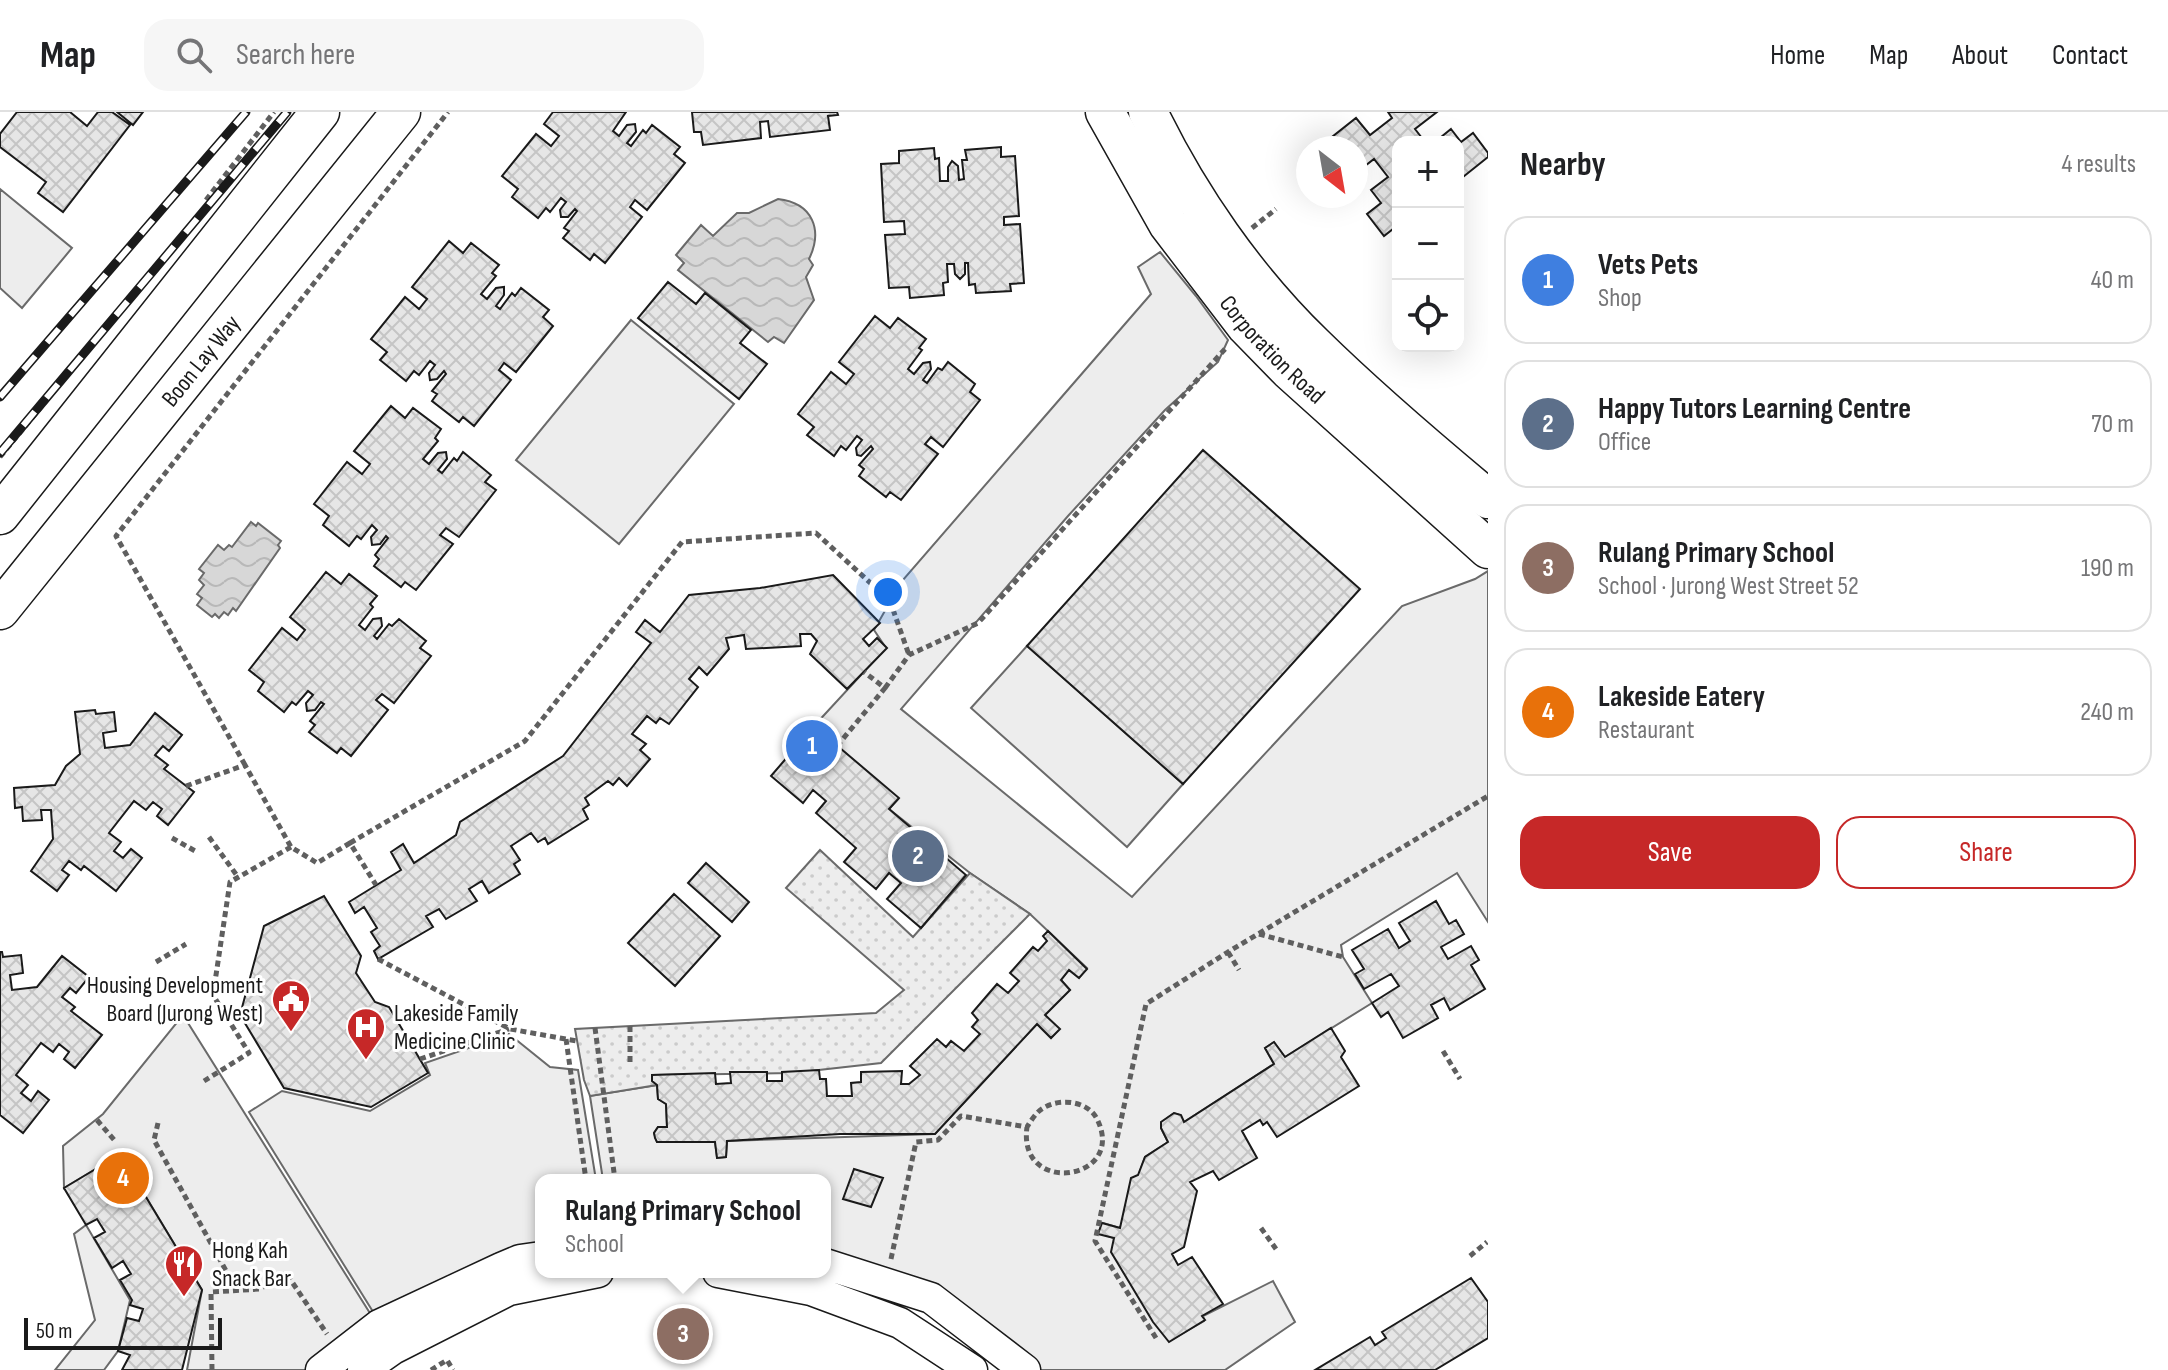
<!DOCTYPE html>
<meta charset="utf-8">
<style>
:root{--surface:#fff;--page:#f6f6f6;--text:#202124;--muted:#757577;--line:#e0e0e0;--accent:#c62828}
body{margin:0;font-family:"Sofia Sans Condensed",sans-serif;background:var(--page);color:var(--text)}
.controls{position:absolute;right:24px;top:24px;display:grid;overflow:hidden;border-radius:16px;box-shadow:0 8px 32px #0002}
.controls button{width:72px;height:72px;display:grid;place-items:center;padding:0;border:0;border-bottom:2px solid var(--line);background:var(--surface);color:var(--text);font:40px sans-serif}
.compass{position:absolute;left:1296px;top:24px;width:72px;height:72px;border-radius:50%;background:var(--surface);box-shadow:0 8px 32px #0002;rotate:149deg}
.scale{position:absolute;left:24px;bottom:20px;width:198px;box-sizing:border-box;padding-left:8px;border:4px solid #1a1a1a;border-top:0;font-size:22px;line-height:28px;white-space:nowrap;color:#1a1a1a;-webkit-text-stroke:6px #fff;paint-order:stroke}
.you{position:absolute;left:888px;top:480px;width:28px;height:28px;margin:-20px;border:6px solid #fff;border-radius:50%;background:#1a73e8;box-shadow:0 0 0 12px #1a73e833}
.badge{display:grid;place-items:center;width:52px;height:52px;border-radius:50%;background:var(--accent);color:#fff;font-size:26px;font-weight:700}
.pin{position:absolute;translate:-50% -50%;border:4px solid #fff;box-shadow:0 2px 8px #0006}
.popup{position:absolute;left:535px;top:1062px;width:296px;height:104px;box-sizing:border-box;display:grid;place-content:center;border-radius:16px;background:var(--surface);filter:drop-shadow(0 2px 6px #0005);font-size:26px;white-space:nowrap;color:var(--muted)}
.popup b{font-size:30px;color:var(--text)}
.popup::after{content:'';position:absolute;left:50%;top:100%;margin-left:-16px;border:16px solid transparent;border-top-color:var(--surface)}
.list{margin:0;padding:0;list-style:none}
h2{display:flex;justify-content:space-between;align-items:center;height:104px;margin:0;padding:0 32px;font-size:34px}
h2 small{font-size:26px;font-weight:400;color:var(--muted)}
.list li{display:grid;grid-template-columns:52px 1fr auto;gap:24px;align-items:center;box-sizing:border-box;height:128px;margin:0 16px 16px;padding:0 16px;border:2px solid var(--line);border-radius:24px}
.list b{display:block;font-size:30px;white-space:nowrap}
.list p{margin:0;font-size:26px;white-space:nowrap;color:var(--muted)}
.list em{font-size:26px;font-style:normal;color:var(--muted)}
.actions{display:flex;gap:16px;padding:24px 32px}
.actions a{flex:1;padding:18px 0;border:2px solid var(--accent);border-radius:24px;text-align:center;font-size:28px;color:var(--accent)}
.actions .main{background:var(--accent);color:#fff}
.icon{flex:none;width:44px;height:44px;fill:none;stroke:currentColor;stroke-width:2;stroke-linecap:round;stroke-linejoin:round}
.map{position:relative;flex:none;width:1488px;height:1258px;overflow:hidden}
header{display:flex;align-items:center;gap:48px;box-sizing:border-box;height:112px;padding:0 40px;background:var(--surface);border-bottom:2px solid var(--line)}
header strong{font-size:38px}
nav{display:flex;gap:44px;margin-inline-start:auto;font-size:28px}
.search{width:560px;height:72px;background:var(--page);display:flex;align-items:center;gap:20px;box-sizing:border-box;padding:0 28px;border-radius:24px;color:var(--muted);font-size:30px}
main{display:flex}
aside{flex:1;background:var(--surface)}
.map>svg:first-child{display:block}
.built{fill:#ededed;stroke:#6a6a6a;stroke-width:2}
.garden{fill:url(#garden-dots);stroke:#6a6a6a;stroke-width:2}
.water{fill:url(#water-waves);stroke:#6a6a6a;stroke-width:2}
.building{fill:url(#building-cross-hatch);stroke:#1a1a1a;stroke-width:2}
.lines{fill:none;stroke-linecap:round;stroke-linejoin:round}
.minor-casing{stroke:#1a1a1a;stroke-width:33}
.major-casing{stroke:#1a1a1a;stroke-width:41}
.path{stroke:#5f5f5f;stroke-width:5;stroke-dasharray:6 4;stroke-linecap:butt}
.minor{stroke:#fff;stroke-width:30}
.major{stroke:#fff;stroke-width:38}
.rail-casing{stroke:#1a1a1a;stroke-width:9}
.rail{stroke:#fff;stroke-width:6;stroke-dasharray:18;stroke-linecap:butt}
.labels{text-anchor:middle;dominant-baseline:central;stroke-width:6;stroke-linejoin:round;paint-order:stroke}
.street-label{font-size:24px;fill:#1a1a1a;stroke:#fff}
.poi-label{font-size:24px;fill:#1a1a1a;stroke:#fff;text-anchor:start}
</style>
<header>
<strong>Map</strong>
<div class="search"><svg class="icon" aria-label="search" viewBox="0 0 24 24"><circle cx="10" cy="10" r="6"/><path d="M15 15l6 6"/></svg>Search here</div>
<nav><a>Home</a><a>Map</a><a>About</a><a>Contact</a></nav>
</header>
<main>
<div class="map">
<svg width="1488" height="1258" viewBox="0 0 1488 1258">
<defs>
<pattern id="garden-dots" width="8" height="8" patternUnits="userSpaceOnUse" patternTransform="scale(2)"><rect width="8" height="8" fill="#ededed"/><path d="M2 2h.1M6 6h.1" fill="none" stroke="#cbcbcb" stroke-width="1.8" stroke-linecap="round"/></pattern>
<pattern id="water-waves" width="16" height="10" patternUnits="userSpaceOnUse" patternTransform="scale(2)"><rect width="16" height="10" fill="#d7d7d7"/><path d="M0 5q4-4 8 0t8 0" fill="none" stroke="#b8b8b8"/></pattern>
<pattern id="building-cross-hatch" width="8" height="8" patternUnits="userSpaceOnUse" patternTransform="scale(2)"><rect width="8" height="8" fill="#e6e6e6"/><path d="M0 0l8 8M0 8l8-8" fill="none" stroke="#c5c5c5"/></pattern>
</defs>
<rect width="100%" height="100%" fill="#fff"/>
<!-- built -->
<path class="built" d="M0 77 72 136 22 196 0 176Z
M1160 140 1196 184 1228 228 1218 250 1165 298 1068 404 901 597 1132 785 1402 494 1475 467 1488 459V810L1457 761 1341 833 1343 845 1372 891 1285 945 1274 930 1265 936 1274 952 1184 1010 1180 1003 1174 1001 1162 1010 1161 1016 1168 1030 1145 1045 1120 1116 1103 1111 1098 1121 1114 1126 1169 1229 1204 1209 1203 1204 1273 1169 1295 1210 1225 1258H1027L931 1186 825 1158V1068H603L590 984 657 973 658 987 666 992 667 1015H658L654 1021 657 1030H715L717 1046 726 1045 727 1029 935 1022 1037 912 1051 926 1059 917 1045 903 1070 878 1061 868 1069 858 1079 866 1087 856 1030 802 970 761 889 697 898 687 814 614 886 536 874 518 902 469 1151 182 1138 155Z
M631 208 734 292 619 432 516 348Z
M1027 534 1183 672 1127 735 971 596Z
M183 903 378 1214 320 1258H187L202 1178 137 1070 139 1064 124 1040 64 1076 63 1034 103 1002Z
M509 922 550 955 578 958 596 1068H541V1142L380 1211 249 1000 282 979 370 999 430 963 425 951Z
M86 1113 130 1188 118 1239 104 1258H55L95 1208 74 1122Z"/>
<!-- garden -->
<path class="garden" d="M820 738 913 825 970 761 1030 802 881 951 792 961 653 963V969L657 973 590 984 584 968 575 917 876 901 904 878 786 776Z"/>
<!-- water -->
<path class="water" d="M778 87C813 91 823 118 809 147L813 153 806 165 814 188 784 231 774 225 768 230 678 158 684 151 676 143 701 113 713 124 737 101H749Z
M251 410 256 414 258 411 281 429 278 433 280 436 236 499 233 496 228 503 224 500 219 506 215 502 212 505 197 493 202 486 197 482 204 473 199 468 204 461 199 457 218 433 224 438 229 433 232 435Z"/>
<!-- building -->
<path class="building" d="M17 0H70L87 14 98 0H112L130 13 63 100 38 81 46 70 0 35V22Z
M117 0H143L133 13Z
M553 0H626L613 19 619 24 627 13 635 12 636 20 627 31 631 34 643 18 646 21 652 13 680 35 674 42 685 51 647 98 635 88 630 95 642 105 605 151 594 142 590 148 563 126 569 119 564 116 577 99 575 97 568 105H561L560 98 566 90 561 86 550 100 546 96 538 106 512 85 518 77 502 64 536 22 551 34 559 24 544 12Z
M692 0H837L838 3 828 4 830 18 770 25 768 9 760 10 761 26 703 33 701 20H694Z
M1388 0H1437L1415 17 1425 30H1398V113L1384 124 1367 102 1381 91 1371 78 1388 65 1374 47 1356 61V36H1318L1356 6 1370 23 1392 6Z
M1451 17 1461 30 1473 21 1488 41V45L1458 69V30H1435Z
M1001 35V45L1015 44 1019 104 1004 105V113L1020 112 1024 171 1010 172 1011 179 976 181 975 172 969 173 968 151H965V162L960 167 955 162 954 152H947L948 170 943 171 944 183 910 186 909 175 889 176 885 123 905 122 904 109 884 110 881 52 899 51V39L934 36 935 47 939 46 940 69H948V55L952 49 958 54 959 68 964 67 962 48H967L965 38Z
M449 129 463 141 471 131 499 153 492 161 496 164 481 182 487 187 496 176 504 175V183L496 194 500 197 512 181 515 184 521 176 549 198 543 205 553 214 516 260 504 251 499 258 511 268 474 314 463 305 459 310 432 289 437 282 432 279 446 262 444 259 437 267 430 268 429 261 435 253 430 249 419 263 414 259 406 269 380 248 387 240 371 227 405 185 419 197 427 187 412 175Z
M668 170 696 192 705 181 751 218 740 231 767 252 739 287 638 206Z
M875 204 890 216 898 206 926 227 919 236 922 238 908 257 914 262 923 251 930 250 931 257 923 268 927 271 938 256 942 258 948 250 975 272 970 280 980 288 943 335 931 325 925 332 938 342 901 388 890 380 886 385 859 364 864 357 859 353 873 337 871 334 861 344 857 343 856 336 862 328 857 324 846 338 841 334 834 344 807 323 814 315 798 302 831 260 846 272 854 262 839 250Z
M391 294 405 306 413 296 441 317 435 326 438 329 423 347 429 352 438 341 446 340 447 347 438 358 442 361 454 346 457 349 463 340 491 363 485 370 496 378 459 425 446 416 440 423 453 432 416 478 405 470 401 475 374 454 379 447 375 443 388 426 386 424 380 432 372 433 371 425 377 418 372 413 361 427 357 424 349 434 323 413 329 404 314 392 347 350 362 362 370 352 354 339Z
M1203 338 1360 477 1183 672 1027 534Z
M326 460 341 472 349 462 377 484 370 492 373 495 359 513 365 518 373 507 381 506 382 514 374 524 377 527 389 512 392 514 399 507 426 529 420 536 431 544 394 591 382 582 376 588 388 598 351 644 341 636 337 641 309 620 315 613 310 609 324 592 321 590 315 598 307 599 306 591 313 583 308 579 296 593 292 590 284 600 258 579 264 570 249 558 282 516 297 528 305 518 290 505Z
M833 463 880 511 863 527 869 534 877 526 887 536 847 577 810 542 817 529 811 522H800L801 534 746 537 744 523 726 526 729 537 707 563 699 555 689 567 698 575 669 612 660 606 656 611 647 604 632 622 646 632 640 638 650 647 627 674 619 666 613 673 608 669 585 686 589 693 583 697 588 707 548 732 545 726 538 730 531 721 511 734 520 748 514 752 520 762 489 781 482 769 469 777 477 789 446 807 439 797 426 804 433 815 378 847 374 839 380 834 371 820 377 816 364 795 355 801 349 790 401 758 391 740 403 732 414 751 456 723 460 710 563 644 651 531 636 520 645 508 660 520 689 483 760 476Z
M95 598 96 602 114 600 116 619 103 621 105 636 130 633 155 601 182 623 169 639 163 634 155 643 168 653 164 657 194 680 168 713 157 704 162 697 153 690 146 698 134 689 109 721 121 730 114 739 123 746 131 737 142 746 116 779 84 754 81 758 69 749 62 758 69 763 57 779 31 759 53 727 51 698H41L42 708 23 709 22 695 15 696 14 676 55 673 66 654 80 642 75 600Z
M814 614 899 686 889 697 966 763 921 816 887 787 901 771 889 761 876 777 844 750 856 736 816 701 826 689 813 678 803 691 771 664Z
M706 751 749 790 732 810 688 771Z
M674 782 720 824 675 874 628 831Z
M324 784 361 844 356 861 375 890 389 895 428 961 371 995 284 976 240 903 264 814Z
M1436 789 1449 812 1456 808 1464 822 1441 835 1448 847 1471 834 1479 848 1471 853 1485 877 1450 898 1444 886 1431 893 1438 906 1403 926 1388 900 1381 905 1372 891 1399 874 1391 862 1364 877 1355 862 1364 857 1352 838 1388 817 1399 836 1410 829 1399 811Z
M1048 819 1087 857 1079 866 1069 858 1061 868 1070 878 1045 903 1060 917 1051 926 1037 912 935 1022H840L727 1029 726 1045 717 1046 715 1030H657L655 1026 654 1021 658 1015H667L666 992 658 987 657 973 652 969V963L715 961 716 972 731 971 730 960H767V969H782V960L819 958 820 967H826L827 984H852L851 971 861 970V960L902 959 901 972H909L920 963 910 954 937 927 946 935 951 929 964 939 980 922 972 915 978 908 972 901 997 872 1008 881 1019 869 1010 861 1033 835 1038 839 1047 829 1043 824Z
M0 840H2L3 845 21 843 23 861 10 863 12 878 37 875 62 844 89 865 76 881 70 876 62 885 75 895 71 899 102 923 75 956 64 947 69 940 59 932 53 940 41 931 16 963 28 973 21 981 31 989 38 979 49 988 23 1021 0 1003Z
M1331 916 1345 939 1341 945 1359 974 1277 1025 1267 1010 1263 1013 1260 1008 1242 1019 1257 1046 1219 1068 1213 1059 1190 1070 1197 1079 1184 1135 1172 1142 1178 1153 1192 1145 1223 1192 1202 1204 1205 1208 1169 1230 1153 1210 1111 1140 1114 1126 1098 1122 1102 1111 1120 1116 1131 1066 1138 1063 1145 1045 1168 1030 1161 1016V1010L1174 1001 1181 1003 1184 1010 1274 952 1265 936 1274 930 1285 945Z
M124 1040 139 1065 135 1067 202 1178 182 1258H122L130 1243 118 1239 127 1206 139 1209 143 1197 130 1193 132 1188 120 1168 131 1162 123 1149 112 1156 94 1126 105 1120 97 1107 86 1113 64 1076Z
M854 1057 883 1066 871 1095 843 1087Z
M1471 1166 1488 1190V1226L1435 1258H1315L1370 1225 1375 1233 1386 1226 1382 1220Z"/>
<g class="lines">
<defs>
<path id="minor" d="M825 1152 931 1186 1025 1258
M718 1160 811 1178 900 1211 972 1258
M321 1258 379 1213 501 1156 520 1148 541 1145
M363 1258 393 1237 509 1178 598 1160"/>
<g id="major">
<path id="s1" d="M1105 0 1168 112 1246 214 1289 258 1488 437"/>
<path d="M1148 0C1189 85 1246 167 1314 233 1369 287 1429 338 1488 387"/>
<path d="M0 403 320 0"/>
<path id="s2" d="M0 498 401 0"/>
</g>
</defs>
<!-- minor casing -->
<use href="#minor" class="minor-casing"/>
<!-- major casing -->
<use href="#major" class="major-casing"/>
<!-- path -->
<path class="path" d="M206 88 274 0
M1252 116 1276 97
M0 345 50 284
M885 576 909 543 978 511 1225 237
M837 634 885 576 864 560
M245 653 116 424 448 0
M186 674 245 653 291 735 317 751 350 731 376 773
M209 725 238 765
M172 726 197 740
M350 731 525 629 682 430 816 421 890 489 909 543
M1259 822 1343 845
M1228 840 1239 858
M378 847 510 917 577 929
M156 850 186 832
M630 914V950
M595 916 615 1068
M566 927 586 1068
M1443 939 1460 967
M420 947 509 917
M204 969 249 941 213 883 230 770 291 735
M97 1008 115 1029
M158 1011 154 1028 235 1175
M1261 1116 1276 1137
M1470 1144 1487 1130
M891 1147 916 1030 938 1028 961 1004 1027 1015C1017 1085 1128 1069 1097 1007 1087 987 1054 985 1038 1000 1034 1004 1030 1010 1027 1015
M1156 1226 1095 1129 1146 892 1228 840 1488 684
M212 1258 211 1180 260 1177 286 1161 327 1222
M431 1258 447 1248 453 1258"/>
<!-- minor -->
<use href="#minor" class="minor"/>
<!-- major -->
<use href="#major" class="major"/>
<defs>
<path id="rail" d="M0 285 246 0
M0 341 287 0"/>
</defs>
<!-- rail casing -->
<use href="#rail" class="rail-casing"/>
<!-- rail -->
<use href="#rail" class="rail"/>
</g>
<!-- icons -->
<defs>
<symbol id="civic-pin" viewBox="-11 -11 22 30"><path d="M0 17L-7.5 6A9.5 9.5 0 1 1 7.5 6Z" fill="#c62828" stroke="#fff"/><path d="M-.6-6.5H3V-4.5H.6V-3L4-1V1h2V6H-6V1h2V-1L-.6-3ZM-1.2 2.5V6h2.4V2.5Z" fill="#fff"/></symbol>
<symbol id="hospital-pin" viewBox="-11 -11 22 30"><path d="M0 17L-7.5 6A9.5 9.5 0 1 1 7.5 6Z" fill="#c62828" stroke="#fff"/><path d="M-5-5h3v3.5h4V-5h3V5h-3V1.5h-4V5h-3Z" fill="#fff"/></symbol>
<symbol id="restaurant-pin" viewBox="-11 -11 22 30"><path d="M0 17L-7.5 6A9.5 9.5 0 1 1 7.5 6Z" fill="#c62828" stroke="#fff"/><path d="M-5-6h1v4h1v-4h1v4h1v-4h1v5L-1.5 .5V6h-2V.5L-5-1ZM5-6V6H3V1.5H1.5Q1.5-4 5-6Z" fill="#fff"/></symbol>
</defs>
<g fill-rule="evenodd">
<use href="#civic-pin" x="269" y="865" width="44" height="60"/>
<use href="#hospital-pin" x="344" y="893" width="44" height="60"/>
<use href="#restaurant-pin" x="162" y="1130" width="44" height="60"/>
</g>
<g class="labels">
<!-- street labels -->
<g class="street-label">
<text stroke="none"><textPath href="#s1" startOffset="292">Corporation Road</textPath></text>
<text stroke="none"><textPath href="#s2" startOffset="320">Boon Lay Way</textPath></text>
</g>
<!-- poi labels -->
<g class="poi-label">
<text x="263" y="873" text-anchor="end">Housing Development<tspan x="263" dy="28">Board (Jurong West)</tspan></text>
<text x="394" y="901">Lakeside Family<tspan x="394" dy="28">Medicine Clinic</tspan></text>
<text x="212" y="1138">Hong Kah<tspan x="212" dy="28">Snack Bar</tspan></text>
</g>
</g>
</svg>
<div class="controls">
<button>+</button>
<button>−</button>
<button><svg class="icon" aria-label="locate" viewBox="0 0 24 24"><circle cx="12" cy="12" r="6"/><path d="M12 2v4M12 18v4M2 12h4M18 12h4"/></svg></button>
</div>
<svg class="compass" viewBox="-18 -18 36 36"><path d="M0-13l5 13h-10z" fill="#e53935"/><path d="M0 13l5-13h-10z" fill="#757577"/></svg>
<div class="scale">50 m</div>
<div class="you"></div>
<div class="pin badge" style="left:812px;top:634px;background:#3f7fe0">1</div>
<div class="pin badge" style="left:918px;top:744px;background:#5c6f8a">2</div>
<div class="pin badge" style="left:683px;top:1222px;background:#8d6e63">3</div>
<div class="popup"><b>Rulang Primary School</b>School</div>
<div class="pin badge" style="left:123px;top:1066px;background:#e8710a">4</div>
</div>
<aside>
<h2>Nearby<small>4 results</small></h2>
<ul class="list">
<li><span class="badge" style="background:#3f7fe0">1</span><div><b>Vets Pets</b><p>Shop</p></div><em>40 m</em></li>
<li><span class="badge" style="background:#5c6f8a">2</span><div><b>Happy Tutors Learning Centre</b><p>Office</p></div><em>70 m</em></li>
<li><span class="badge" style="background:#8d6e63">3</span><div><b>Rulang Primary School</b><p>School · Jurong West Street 52</p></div><em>190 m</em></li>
<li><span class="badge" style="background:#e8710a">4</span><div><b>Lakeside Eatery</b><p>Restaurant</p></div><em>240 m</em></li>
</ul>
<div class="actions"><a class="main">Save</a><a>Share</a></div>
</aside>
</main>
